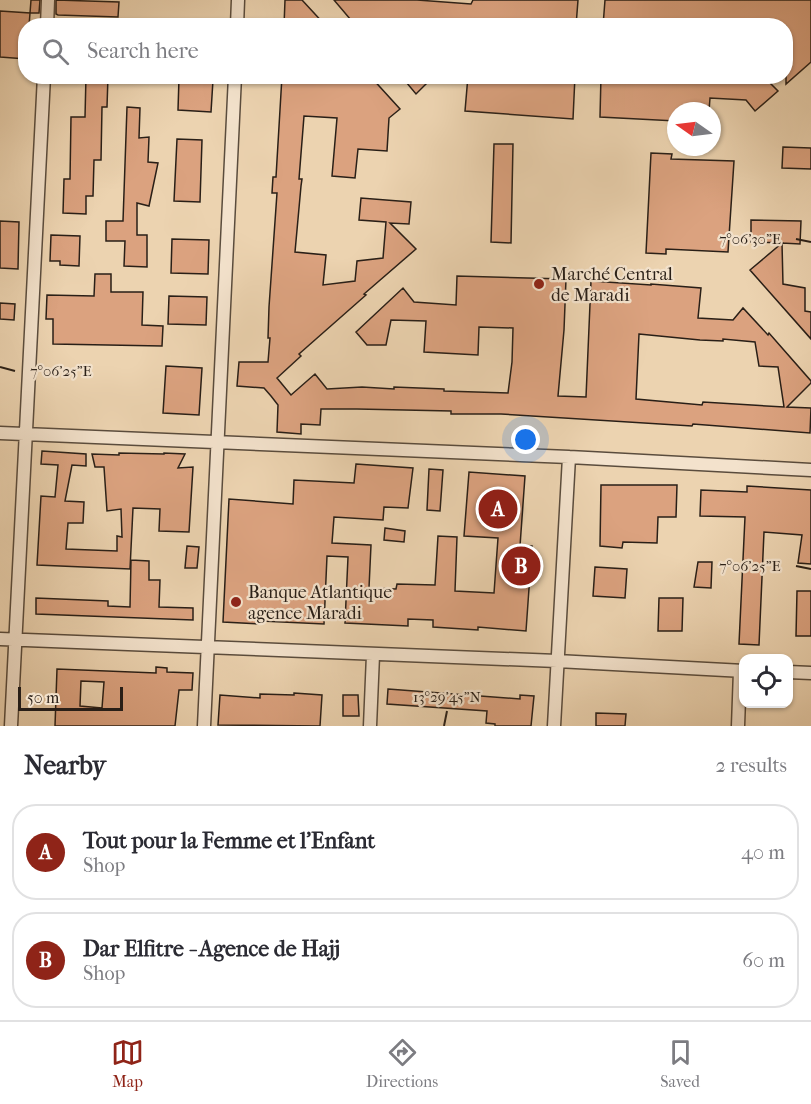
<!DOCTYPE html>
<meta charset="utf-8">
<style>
:root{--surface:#fff;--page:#f2f2f3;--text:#2b2b33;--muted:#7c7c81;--line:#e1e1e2;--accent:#8f2418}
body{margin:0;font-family:"IM FELL French Canon",serif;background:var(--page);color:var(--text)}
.controls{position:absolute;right:18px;bottom:18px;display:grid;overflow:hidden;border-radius:12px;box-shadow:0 2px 4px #0004}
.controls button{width:54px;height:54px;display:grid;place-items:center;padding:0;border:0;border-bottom:2px solid var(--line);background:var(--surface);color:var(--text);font:30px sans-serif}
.compass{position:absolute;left:667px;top:102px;width:54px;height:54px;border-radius:50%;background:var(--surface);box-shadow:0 2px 4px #0004;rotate:284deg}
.scale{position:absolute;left:18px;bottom:15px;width:105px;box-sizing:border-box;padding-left:6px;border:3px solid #291f17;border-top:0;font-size:16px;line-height:21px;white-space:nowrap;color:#291f17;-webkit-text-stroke:4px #f3e2cc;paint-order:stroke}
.you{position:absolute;left:526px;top:440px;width:21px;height:21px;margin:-15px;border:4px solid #fff;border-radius:50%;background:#1a73e8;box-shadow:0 0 0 9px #1a73e833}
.badge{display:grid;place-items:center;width:39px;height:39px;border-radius:50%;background:var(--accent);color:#fff;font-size:20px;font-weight:700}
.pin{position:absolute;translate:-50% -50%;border:3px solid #fff;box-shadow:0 2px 6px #0006}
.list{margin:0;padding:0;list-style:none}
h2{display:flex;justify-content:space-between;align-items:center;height:78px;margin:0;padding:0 24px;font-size:26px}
h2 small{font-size:20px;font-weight:400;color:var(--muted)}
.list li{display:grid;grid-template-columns:39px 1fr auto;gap:18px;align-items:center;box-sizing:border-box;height:96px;margin:0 12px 12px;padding:0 12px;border:2px solid var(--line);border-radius:24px}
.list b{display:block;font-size:22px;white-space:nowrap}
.list p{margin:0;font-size:20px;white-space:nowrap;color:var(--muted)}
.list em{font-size:20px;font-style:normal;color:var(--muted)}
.icon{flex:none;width:33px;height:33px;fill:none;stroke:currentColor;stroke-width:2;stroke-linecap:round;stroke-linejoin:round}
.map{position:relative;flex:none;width:811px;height:726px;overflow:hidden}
.search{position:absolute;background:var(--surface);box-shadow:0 2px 4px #0004;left:18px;right:18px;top:18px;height:66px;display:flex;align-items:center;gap:15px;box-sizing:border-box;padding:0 21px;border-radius:24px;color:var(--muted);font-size:22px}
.sheet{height:294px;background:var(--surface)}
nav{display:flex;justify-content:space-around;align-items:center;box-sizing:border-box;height:84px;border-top:2px solid var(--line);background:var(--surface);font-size:16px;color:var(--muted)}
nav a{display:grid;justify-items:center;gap:3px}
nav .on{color:var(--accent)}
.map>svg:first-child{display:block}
.building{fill:#dba27f;stroke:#291f17;stroke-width:1.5;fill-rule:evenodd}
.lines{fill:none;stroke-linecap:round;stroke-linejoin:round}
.minor-casing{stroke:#5a4c3d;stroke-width:15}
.minor{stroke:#f3e2cc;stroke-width:12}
.ticks{fill:none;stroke:#291f17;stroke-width:2}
.poi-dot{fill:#8f2418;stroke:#f3e2cc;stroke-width:2}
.labels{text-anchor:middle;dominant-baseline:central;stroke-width:4.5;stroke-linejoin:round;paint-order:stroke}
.poi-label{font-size:18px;fill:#291f17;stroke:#f3e2cc;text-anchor:start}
.ticks-label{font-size:15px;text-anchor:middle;fill:#291f17;stroke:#f3e2cc;stroke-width:4.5;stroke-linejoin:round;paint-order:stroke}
</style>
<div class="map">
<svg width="811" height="726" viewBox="0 0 811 726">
<rect width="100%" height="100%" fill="#ecd3b0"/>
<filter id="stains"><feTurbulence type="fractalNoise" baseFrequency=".00333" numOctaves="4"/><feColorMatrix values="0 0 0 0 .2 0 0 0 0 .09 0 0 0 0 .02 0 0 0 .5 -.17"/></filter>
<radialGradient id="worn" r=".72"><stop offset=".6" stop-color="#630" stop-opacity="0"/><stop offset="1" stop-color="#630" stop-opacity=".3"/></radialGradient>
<!-- building -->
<path class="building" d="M31 0H40L39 13H30Z
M56 0 119 2 118 17 58 15 56 14Z
M285 0H302L326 26H284Z
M334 0H417L471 4 473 0H578L576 26 461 24V26H452L373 20 367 26H356Z
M605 0H811V62L786 84V26H603Z
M0 11 30 13 29 26H26V59L0 57Z
M86 76H108L107 107H102L101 160H94L93 196H86V214L63 213 64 179H70L71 117H85Z
M282 76H370L400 109 389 118 387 151 358 149 355 178 332 176 337 118 304 116 299 179H302L301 186 295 252 326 255 323 285 355 281 357 261 383 258 386 222 359 220 361 198 411 202 409 224 390 223 416 249 364 294 366 295 299 354 301 356 277 378 291 395 315 374 327 389 362 387 394 389V387L444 389V391L508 393 512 362 513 328 479 327 478 355 424 352 426 321 391 320 386 345H367L356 332 403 288 414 302 456 305 457 276 566 279 564 330 558 396 586 397 591 281 651 285V284L701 288 698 318 733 320 743 308 768 335 769 333 811 381V383L787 407 811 408 810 433 693 424 692 426 501 414H451V411L357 409H321L320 425 301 424V434L277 432 278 405 271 396 264 388 237 386 239 362H268L270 338H268L269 307 277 193H272L273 177H276ZM639 334 700 340 723 341V339L755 342 759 366 778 367 784 407 703 402 702 405 636 399Z
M401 76H434L416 94Z
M468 76H575L573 119 465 111Z
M601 76H714L739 78V81L765 78 778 91 755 111 746 100 710 98 709 111H676V121L600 117Z
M179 78 213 80 211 112 178 110Z
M127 107 140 108 139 138 149 137 148 162 158 163 149 206 137 203V235H147V267L124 266 125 241H106V221H123Z
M177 139 202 140 200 202 174 201Z
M494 144H513L511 243 491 242Z
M783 147 811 148V169L782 168Z
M651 153 672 154 671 159 734 161 728 252 666 249V254L646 253Z
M751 220 801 221 800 244 782 243 783 284 805 288V311L811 312V339L750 270 782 243 751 242Z
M0 221 19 222 18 269 0 268Z
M51 235 80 236 79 266 60 265V261H50Z
M172 239 209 240 208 274 171 273Z
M95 274H111V292H143L142 325 163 326 162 346 53 344V319H46L47 295 94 296Z
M169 296 207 297 206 325 168 324Z
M0 303 15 304 14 320 0 319Z
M166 366 202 368 199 415 163 413Z
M42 451 86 454V466L72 465 65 501 84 502 83 523H68L66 549 117 551V536L122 537 121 509 107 511 104 467H95L92 454 119 455V453L164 454V453L185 454 178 468 193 467 189 532 159 531 160 509 133 508 130 569 37 565 41 496 55 497 58 465 41 464Z
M356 464 413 468 408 508 384 507 383 520 334 517 332 543 371 545 369 588 396 589 397 584 435 585 438 536 457 537 455 591 494 593 498 538 464 536 469 472 525 476 520 546H532L526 631 478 627V630L433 627V620L408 619V626L345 623 348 557 327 556 324 624 261 621V624L223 622 229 499 293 504 294 480 354 483Z
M429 469 443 470 440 511 427 510Z
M601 485H677L676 517H658L657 543 623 542 622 548 600 546Z
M747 486 811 490V564L798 563 802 535 764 532 759 645 739 644 745 517 700 516 701 490 747 492Z
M385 528 405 531 404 542 384 540Z
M187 546 199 547 197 568H185Z
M131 560 149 561V580H160L159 607 193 608V620L36 614V598L108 601V606L130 607Z
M698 562H712L711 588 694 587Z
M595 567 627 569 625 598 593 596Z
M797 591H811V636H796Z
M659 598H683L682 631H658Z
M156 667 167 668V672L193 673 192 690H179L175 726H55L57 669 156 673ZM81 681 104 682 102 708 80 706Z
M388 689 520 699V695L534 696 531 726H495V724L486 723 487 711 387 704Z
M294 693 322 695 320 726 218 725 220 695 260 698V694L294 695Z
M343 695H358L359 716H343Z
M596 713 626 714 625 726H596Z"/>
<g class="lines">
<defs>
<path id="minor" d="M47 26 48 0
M237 26 238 0
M0 433 569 457 811 470
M0 639 557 661 744 671
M788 672 811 673
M11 726 44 76
M204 726 235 76
M370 726 373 655
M554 726 569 457
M738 726 740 671"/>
</defs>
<!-- minor casing -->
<use href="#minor" class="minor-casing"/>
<!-- minor -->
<use href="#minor" class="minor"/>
</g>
<!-- ticks -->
<path class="ticks" d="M796 239 811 242M0 367 15 371M796 566 811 569M444 726 447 711"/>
<!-- markers -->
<g class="poi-dot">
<circle cx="539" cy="284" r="6"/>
<circle cx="236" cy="602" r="6"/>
</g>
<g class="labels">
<!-- poi labels -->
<g class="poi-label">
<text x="551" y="274">Marché Central<tspan x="551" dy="21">de Maradi</tspan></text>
<text x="248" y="592">Banque Atlantique<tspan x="248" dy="21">agence Maradi</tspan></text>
</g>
</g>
<g class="ticks-label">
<text x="750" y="244">7°06'30"E</text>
<text x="61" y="376">7°06'25"E</text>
<text x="750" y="571">7°06'25"E</text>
<text x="447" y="702">13°29'45"N</text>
</g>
<rect width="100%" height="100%" filter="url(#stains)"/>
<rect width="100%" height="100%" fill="url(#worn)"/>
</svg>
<div class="controls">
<button><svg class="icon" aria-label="locate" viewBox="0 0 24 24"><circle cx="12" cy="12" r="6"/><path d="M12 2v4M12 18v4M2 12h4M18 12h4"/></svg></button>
</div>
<svg class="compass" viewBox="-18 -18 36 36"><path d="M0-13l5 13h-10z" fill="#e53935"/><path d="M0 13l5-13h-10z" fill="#7c7c81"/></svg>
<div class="scale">50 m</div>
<div class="you"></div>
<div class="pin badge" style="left:498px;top:509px">A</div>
<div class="pin badge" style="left:521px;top:566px">B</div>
<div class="search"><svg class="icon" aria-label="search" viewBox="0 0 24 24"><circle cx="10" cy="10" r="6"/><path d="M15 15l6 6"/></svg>Search here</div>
</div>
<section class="sheet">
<h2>Nearby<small>2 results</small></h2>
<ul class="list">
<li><span class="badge">A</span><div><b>Tout pour la Femme et l'Enfant</b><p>Shop</p></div><em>40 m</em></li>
<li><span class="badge">B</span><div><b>Dar Elfitre - Agence de Hajj</b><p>Shop</p></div><em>60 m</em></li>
</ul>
</section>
<nav>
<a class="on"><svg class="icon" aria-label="map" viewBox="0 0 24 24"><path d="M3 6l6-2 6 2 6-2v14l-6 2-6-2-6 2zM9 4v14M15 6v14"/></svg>Map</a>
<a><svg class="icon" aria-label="directions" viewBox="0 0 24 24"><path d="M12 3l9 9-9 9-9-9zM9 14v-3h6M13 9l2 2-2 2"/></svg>Directions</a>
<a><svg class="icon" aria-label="saved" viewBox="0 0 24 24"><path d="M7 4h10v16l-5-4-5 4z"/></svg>Saved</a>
</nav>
